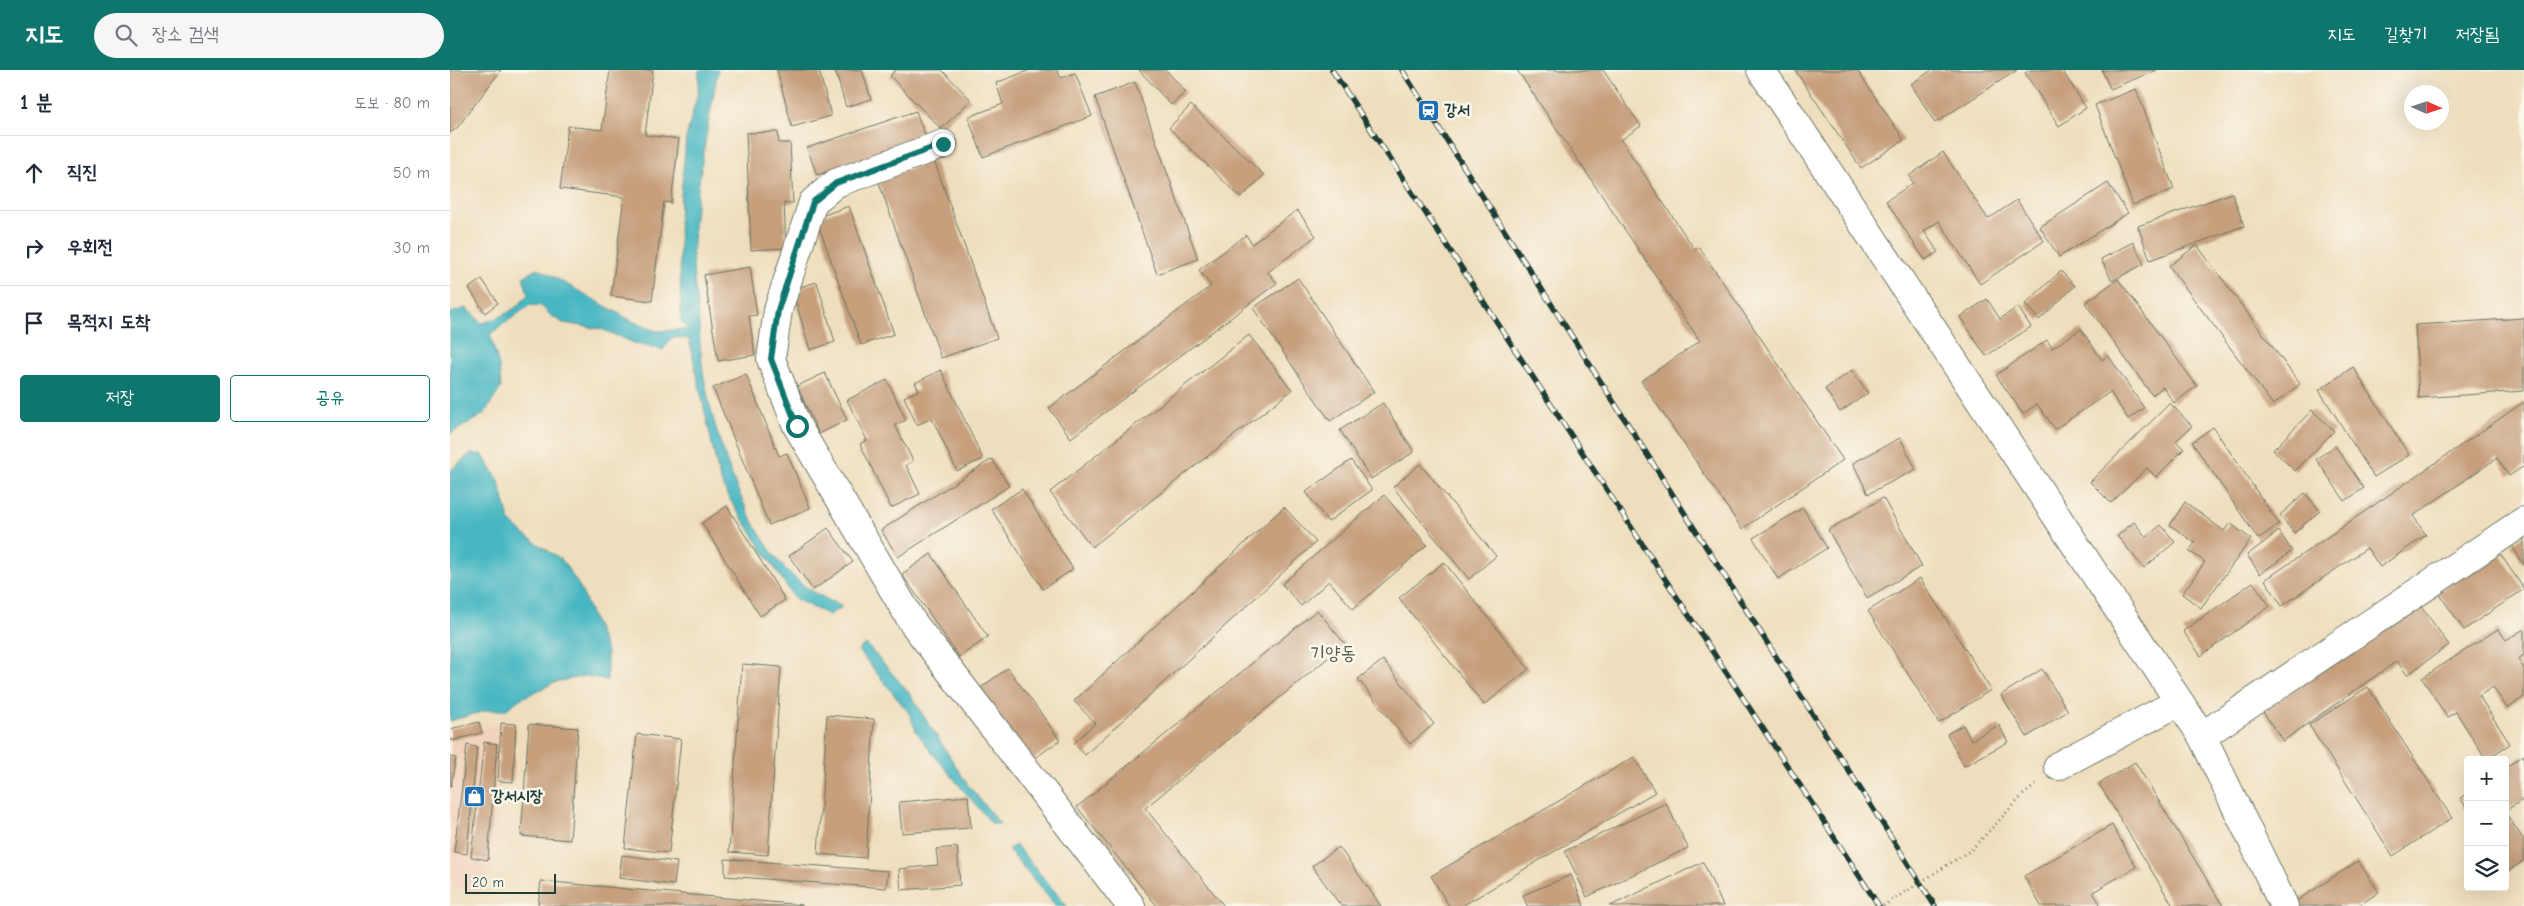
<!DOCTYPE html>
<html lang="ko">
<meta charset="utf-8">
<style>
:root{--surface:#fff;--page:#f6f6f7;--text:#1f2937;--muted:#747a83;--line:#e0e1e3;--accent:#0f766e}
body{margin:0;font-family:"Comic Neue","Poor Story",sans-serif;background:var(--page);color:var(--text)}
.controls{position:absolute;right:15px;bottom:15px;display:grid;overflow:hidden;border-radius:5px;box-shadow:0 5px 20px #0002}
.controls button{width:45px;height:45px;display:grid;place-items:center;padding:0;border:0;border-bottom:1px solid var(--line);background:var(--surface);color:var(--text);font:25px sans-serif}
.compass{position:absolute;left:1954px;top:15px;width:45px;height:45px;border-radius:50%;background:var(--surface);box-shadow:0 5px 20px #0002;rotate:93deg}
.scale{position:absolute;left:15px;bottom:12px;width:91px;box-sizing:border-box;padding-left:5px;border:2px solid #1f3d34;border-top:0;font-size:14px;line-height:18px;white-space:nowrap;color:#1f3d34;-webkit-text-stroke:4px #fbf7ec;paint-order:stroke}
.stop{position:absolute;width:15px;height:15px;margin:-11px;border:4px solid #0f766e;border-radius:50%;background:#fff}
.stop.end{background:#0f766e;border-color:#fff;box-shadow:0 1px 5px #0008}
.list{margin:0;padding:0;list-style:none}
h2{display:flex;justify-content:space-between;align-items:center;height:65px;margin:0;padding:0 20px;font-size:21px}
h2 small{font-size:16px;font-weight:400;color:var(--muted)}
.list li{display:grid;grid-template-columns:32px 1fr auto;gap:15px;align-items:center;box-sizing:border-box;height:75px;padding:0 20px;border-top:1px solid var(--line)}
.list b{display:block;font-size:19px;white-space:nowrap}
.list em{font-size:16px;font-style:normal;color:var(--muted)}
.actions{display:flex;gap:10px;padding:15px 20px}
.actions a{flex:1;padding:11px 0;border:1px solid var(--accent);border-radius:5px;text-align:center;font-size:18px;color:var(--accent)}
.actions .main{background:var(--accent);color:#fff}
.icon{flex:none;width:28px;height:28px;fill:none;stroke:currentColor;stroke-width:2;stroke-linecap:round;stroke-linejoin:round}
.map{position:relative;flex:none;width:2074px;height:836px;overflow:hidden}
header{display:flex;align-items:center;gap:30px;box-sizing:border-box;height:70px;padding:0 25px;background:var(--accent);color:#fff}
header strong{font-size:24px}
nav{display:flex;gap:28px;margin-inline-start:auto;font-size:18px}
.search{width:350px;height:45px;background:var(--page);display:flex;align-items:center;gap:12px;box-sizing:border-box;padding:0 18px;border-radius:28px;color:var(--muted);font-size:19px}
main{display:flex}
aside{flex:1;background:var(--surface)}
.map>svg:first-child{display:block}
.built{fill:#f2d4be}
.water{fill:#49b7c2;stroke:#347a7b}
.building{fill:#c69f7c}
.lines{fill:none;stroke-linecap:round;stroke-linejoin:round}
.minor-casing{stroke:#687564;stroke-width:30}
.major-casing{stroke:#687564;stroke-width:30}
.path{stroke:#687564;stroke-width:3;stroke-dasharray:1 4;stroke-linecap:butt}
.minor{stroke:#fff;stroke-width:28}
.major{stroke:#fff;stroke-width:28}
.rail-casing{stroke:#1f3d34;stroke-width:5.5}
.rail{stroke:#fbf7ec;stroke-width:4;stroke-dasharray:11;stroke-linecap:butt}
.path-bridge{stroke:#687564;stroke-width:3;stroke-dasharray:1 4;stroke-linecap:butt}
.route{stroke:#0f766e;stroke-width:6}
.labels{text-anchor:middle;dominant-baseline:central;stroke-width:5;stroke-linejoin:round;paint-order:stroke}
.poi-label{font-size:16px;font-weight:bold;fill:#1f3d34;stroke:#fbf7ec;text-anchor:start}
.quarter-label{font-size:19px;fill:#595f4d;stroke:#fbf7ec}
</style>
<header>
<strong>지도</strong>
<div class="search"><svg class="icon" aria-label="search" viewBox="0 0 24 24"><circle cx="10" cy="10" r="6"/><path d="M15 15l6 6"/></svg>장소 검색</div>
<nav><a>지도</a><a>길찾기</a><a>저장됨</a></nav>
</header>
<main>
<aside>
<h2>1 분<small>도보 · 80 m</small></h2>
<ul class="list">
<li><svg class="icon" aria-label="ahead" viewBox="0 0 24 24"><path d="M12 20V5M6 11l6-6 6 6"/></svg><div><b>직진</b></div><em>50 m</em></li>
<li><svg class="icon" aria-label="right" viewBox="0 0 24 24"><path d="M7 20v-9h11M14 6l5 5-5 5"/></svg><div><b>우회전</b></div><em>30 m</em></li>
<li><svg class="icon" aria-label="arrive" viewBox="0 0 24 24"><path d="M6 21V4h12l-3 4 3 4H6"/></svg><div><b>목적지 도착</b></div></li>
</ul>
<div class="actions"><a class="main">저장</a><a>공유</a></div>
</aside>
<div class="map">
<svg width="2074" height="836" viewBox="0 0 2074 836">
<rect width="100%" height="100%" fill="#fbf7ec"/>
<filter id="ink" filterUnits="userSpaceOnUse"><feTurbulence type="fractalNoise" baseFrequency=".02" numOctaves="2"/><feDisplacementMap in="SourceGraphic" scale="10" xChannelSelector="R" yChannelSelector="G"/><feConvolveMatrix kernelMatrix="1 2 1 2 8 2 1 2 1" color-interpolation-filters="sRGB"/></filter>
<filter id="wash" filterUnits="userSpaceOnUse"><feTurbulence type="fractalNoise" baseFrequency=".0096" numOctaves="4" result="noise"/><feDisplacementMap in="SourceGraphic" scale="20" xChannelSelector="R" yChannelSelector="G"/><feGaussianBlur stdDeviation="1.12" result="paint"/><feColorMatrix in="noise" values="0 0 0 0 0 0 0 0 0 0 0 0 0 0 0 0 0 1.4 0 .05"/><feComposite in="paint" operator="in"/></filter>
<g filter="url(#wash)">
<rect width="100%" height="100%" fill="#efdebd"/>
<!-- built -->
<path class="built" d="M54 651 48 787 29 824 0 817V664Z"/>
<!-- water -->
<path class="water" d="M249 0H268C258 57 246 115 243 173 241 197 246 221 248 244 250 263 250 282 253 301 263 364 297 467 346 509 359 521 377 529 392 537L379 545 345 529 277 425 269 406 239 269 222 267 213 280 184 273 151 259 113 253 100 245 91 236 80 235 40 264 49 296 51 318 34 344 0 364V243L16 238 32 253C49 248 68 240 78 224L73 207 88 198 184 252 206 261 238 259 231 251 229 147 236 68 248 22Z
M20 384H32L49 411 59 450 75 465 112 490 130 517 157 582V610L136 606 106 612 70 629 55 640H38L0 651V401Z
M416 574 457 620 518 715 550 754H542L482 683 466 661 459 643 408 580Z
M566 775 617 836H606L558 779Z"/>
<g id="blocks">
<!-- building -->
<path class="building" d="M0 0H51L7 58 0 63Z
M160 0H203L195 65 229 69 221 133 214 132 202 231 161 226 174 127 110 119 118 56 152 60Z
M327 0H369L381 46 342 57Z
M385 0H412L421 29 396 37Z
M445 0H492L521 30 491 59 440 6Z
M580 0H607L611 8 625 3 642 46 533 87 518 47 553 34 546 13Z
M689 0H716L736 22 721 35Z
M1067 0H1153L1191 56 1171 70 1245 180 1249 177 1393 390 1292 459 1191 311 1250 271Z
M1345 0H1407L1454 70 1411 98Z
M1482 0H1567L1485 53 1461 14Z
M1579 0H1612L1636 38 1609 56 1575 3Z
M1652 0H1707L1660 19Z
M685 12 748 189 707 204 645 27Z
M1686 19 1724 119 1683 135 1645 35Z
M741 35 814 105 791 128 719 58Z
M466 41 476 68 367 105 357 78Z
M328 62 329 73H340L343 133H334L336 178 301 180 296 63Z
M1493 82 1538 149 1567 130 1594 171 1530 214 1489 151 1474 161 1488 182 1475 190 1436 131 1463 113 1459 106Z
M484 90 547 268 491 288 428 110Z
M1658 113 1678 143 1609 187 1590 157Z
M1782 123 1794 156 1700 190 1688 156Z
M399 136 444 264 411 275 366 148Z
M847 140 866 166 818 202 827 213 621 368 599 338 761 216 749 200 796 165 802 174Z
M1683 172 1694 194 1662 211 1651 189Z
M1747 175 1850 314 1823 335 1719 196Z
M300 197 307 245 299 246 305 285 268 291 254 205Z
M1611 201 1625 216 1589 250 1575 234Z
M848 208 924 322 880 351 803 238Z
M32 209 48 233 35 243 19 218Z
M1668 209 1747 316 1724 333 1713 317 1702 325 1635 233Z
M367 212 385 272 360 280 342 219Z
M1537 229 1550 249 1568 237 1581 257 1536 286 1510 247Z
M2074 248V321L1969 328 1965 255Z
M1631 259 1652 290 1658 285 1694 338 1678 349 1660 322 1605 359 1587 334 1573 344 1546 305 1597 270 1602 278Z
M799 265 842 320 642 477 600 422Z
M1903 297 1959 385 1924 407 1869 320Z
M491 300 533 389 507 401 482 348 467 355 454 327 469 320 465 313Z
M1402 300 1418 323 1390 342 1375 319Z
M375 303 397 350 369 364 347 316Z
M296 304 329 386 337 383 360 438 319 455 263 318Z
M437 310 456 350 445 355 463 391 456 395 470 424 441 438 410 374 417 370 397 330Z
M2074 332V396L2059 406 2047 388 1963 446 1976 465 1930 497 1917 478 1832 536 1815 510Z
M933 333 964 382 921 409 890 360Z
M1720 333 1742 356 1726 371 1734 379 1706 407 1697 398 1661 433 1640 412Z
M1862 340 1884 361 1845 401 1823 380Z
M1763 357 1829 454 1808 469 1742 372Z
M1450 368 1466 399 1418 424 1403 393Z
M1885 376 1914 418 1895 431 1866 389Z
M542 389 559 416 448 487 431 460Z
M901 390 922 420 878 452 856 422Z
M970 394 1046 486 1019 509 943 417Z
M572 419 623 499 593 519 541 439Z
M1855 423 1870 441 1844 463 1830 445Z
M934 425 977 475 903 539 879 511 851 536 832 514Z
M1433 428 1472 496 1417 528 1378 460Z
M1735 432 1774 461 1780 453 1801 469 1751 538 1732 524 1755 492 1739 481 1745 473 1720 455Z
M277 436 335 530 310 546 252 453Z
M834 437 866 472 635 685 624 673 645 653 624 631Z
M1353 438 1377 478 1328 509 1303 468Z
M1684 452 1696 467 1711 455 1725 472 1694 498 1667 466Z
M378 458 403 492 363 520 339 486Z
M1829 461 1842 481 1810 504 1797 485Z
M2074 466V495L2061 474Z
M2048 481 2074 519 2014 560 1988 522Z
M481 484 538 567 509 587 452 504Z
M994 492 1079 599 1034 635 949 528Z
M1470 508 1541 620 1489 653 1418 541Z
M1803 512 1820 536 1751 586 1733 561Z
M1969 533 1999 575 1957 605 1947 591 1833 671 1813 642Z
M867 540 895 574 695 738 774 836H707L627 737Z
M2048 559 2056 570 2074 559V585L2068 589 2074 599V627L2057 638 2043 617 2029 626 2060 674 2036 689 2006 642 1997 647 1972 608Z
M933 590 984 654 960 674 908 609Z
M292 594 331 597 318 785 279 782Z
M558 598 610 670 581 691 529 619Z
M1592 599 1618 641 1577 667 1551 625Z
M1918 617 2002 748 1943 786 1859 655Z
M377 645 424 649 416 788 368 784Z
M29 652 32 663 0 671V659Z
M51 653 66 654 63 712 48 711Z
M79 654 128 658 120 770 71 766Z
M1513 655 1521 670 1549 655 1558 672 1514 696 1497 664Z
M187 664 231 669 219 783 175 778Z
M34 672 47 674 38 790 21 787Z
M17 675 27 677 17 784 4 782Z
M2074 685V729L2055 741V698Z
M0 687 6 688 1 716H0Z
M1184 687 1205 722 1012 836H999L981 806Z
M1685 692 1773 836H1723L1649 714Z
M2018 723V740L2010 728Z
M518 726 521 758 452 763 449 732Z
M1216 733 1238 778 1137 827 1115 781Z
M2055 742 2074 770V790L2059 801 2055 796Z
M1662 755 1686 797 1643 822 1651 836H1591L1574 806Z
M507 777 510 815 451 820 449 799 488 795 486 779Z
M889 777 931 836H891L862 796Z
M172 785 227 792 224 815 169 808Z
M275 789 438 801 436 818 275 806Z
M1908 791 1929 822 1908 836H1844L1842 834Z
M1253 792 1273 836H1160Z
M1121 805 1134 836H1077L1073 825Z
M91 811 352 835V836H88Z"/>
</g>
</g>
<g filter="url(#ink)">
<use href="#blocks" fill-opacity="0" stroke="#687564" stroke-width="1"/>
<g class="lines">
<defs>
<path id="minor" d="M493 74 386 113 363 132 328 240 321 289 347 356 463 553 681 836
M1752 666 2074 451
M1608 696 1729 632"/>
<path id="major" d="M1311 0 1752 666 1834 836"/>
</defs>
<!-- minor casing -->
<use href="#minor" class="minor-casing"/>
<!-- major casing -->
<use href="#major" class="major-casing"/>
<!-- path -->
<path class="path" d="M1573 725 1587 714"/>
<!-- minor -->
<use href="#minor" class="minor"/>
<!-- major -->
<use href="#major" class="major"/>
<defs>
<path id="rail" d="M882 0 1429 836
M952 0 1485 836"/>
</defs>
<!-- rail casing -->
<use href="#rail" class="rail-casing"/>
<!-- rail -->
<use href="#rail" class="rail"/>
<!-- path-bridge -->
<path class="path-bridge" d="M1433 836 1521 780 1573 725"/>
</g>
</g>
<g class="lines" filter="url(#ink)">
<!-- route -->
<path class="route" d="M347 356 321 289 328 240 363 132 386 113 493 74"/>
</g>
<!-- icons -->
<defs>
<symbol id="station-square" viewBox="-11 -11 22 22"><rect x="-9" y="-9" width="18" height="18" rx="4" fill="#1f6fb2" stroke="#fbf7ec"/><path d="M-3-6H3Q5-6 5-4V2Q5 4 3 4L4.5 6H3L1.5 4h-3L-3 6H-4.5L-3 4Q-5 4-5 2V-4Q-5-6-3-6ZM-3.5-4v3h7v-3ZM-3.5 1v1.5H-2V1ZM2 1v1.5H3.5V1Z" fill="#fff"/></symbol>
<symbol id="shop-square" viewBox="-11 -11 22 22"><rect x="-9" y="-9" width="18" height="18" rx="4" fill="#1f6fb2" stroke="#fbf7ec"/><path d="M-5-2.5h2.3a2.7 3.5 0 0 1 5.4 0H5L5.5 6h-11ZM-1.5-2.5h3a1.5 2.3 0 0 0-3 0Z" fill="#fff"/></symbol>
</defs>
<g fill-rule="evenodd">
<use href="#station-square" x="966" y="28" width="25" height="25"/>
<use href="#shop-square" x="12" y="714" width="25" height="25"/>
</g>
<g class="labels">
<!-- poi labels -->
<g class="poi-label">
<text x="994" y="40">강서</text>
<text x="41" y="726">강서시장</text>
</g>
<!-- quarter labels -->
<g class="quarter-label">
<text x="883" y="583">기양동</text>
</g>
</g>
</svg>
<div class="controls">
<button>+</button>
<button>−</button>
<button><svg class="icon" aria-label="layers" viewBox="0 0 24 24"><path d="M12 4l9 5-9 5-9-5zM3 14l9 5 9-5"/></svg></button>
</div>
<svg class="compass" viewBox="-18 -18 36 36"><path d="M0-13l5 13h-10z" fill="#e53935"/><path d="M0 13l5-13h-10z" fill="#747a83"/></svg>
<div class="scale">20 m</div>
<div class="stop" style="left:347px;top:356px"></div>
<div class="stop end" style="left:493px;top:74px"></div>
</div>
</main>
